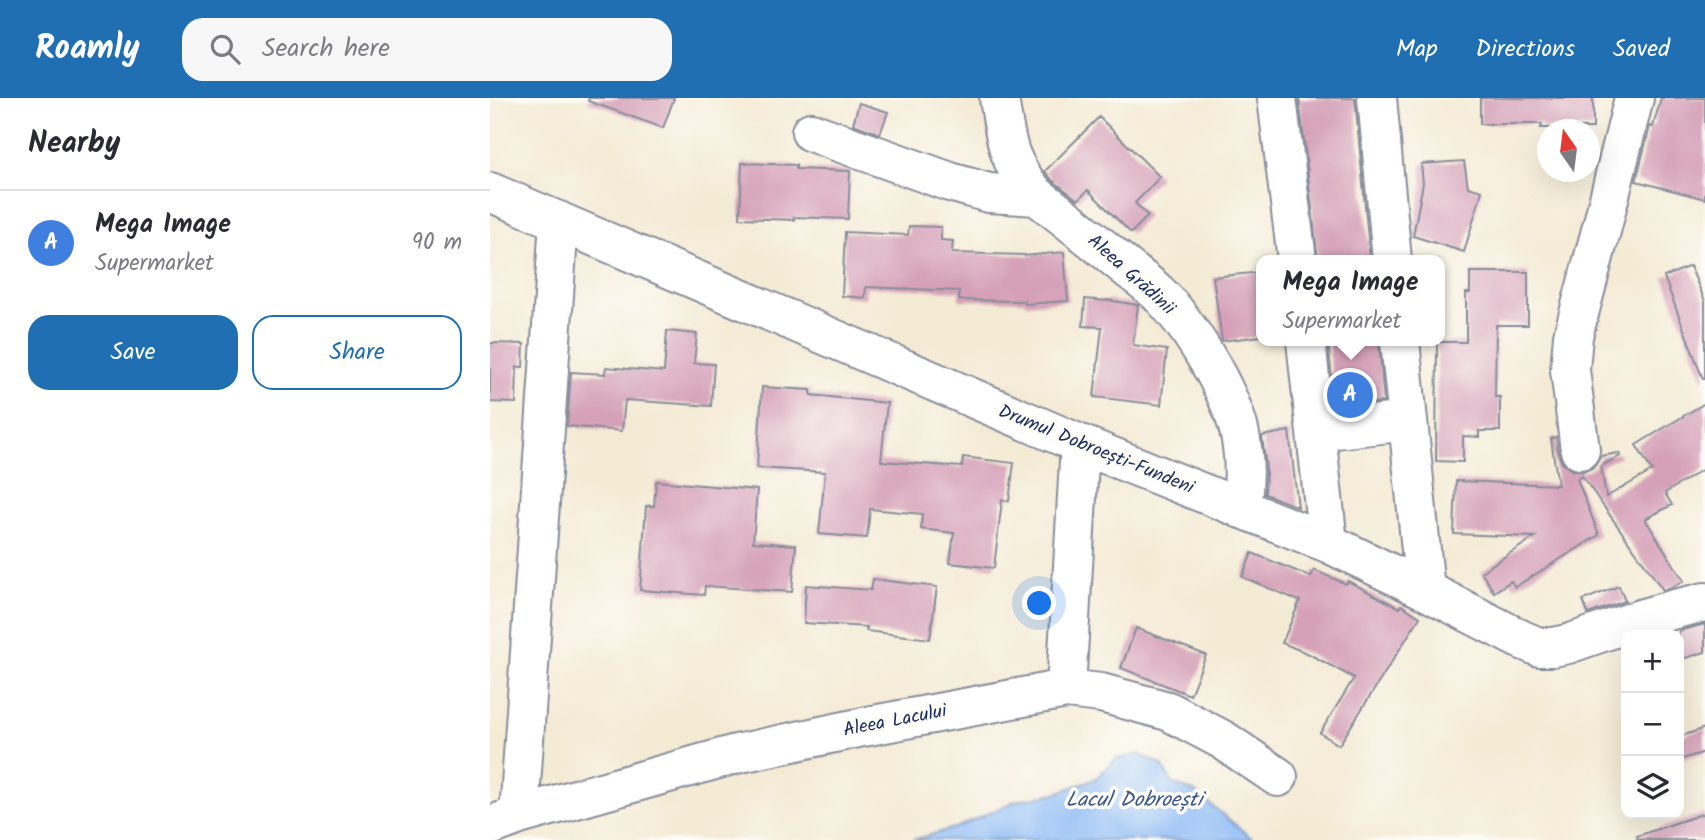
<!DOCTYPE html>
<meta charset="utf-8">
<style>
:root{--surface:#fff;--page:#f7f7f7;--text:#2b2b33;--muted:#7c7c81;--line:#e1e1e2;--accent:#1f6fb2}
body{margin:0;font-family:Kalam,sans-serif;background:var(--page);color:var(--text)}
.controls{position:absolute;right:21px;bottom:21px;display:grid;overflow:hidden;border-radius:14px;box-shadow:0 7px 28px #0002}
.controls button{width:63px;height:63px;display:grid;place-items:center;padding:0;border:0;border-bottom:2px solid var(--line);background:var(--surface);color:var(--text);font:35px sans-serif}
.compass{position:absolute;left:1047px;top:21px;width:63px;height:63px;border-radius:50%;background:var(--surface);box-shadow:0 7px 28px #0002;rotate:346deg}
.you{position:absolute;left:550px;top:506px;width:24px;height:24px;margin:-18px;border:5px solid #fff;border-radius:50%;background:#1a73e8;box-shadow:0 0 0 10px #1a73e833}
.badge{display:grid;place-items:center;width:46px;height:46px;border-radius:50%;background:var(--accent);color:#fff;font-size:23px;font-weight:700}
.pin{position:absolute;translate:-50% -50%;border:4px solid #fff;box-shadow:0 2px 7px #0006}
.popup{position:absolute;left:766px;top:157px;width:189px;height:91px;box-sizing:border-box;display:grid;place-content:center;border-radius:14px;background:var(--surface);filter:drop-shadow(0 2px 5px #0005);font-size:23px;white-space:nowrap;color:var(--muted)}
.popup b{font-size:26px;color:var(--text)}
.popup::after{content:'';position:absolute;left:50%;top:100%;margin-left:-14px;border:14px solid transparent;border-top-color:var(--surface)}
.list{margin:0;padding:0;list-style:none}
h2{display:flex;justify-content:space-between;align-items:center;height:91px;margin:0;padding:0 28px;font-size:30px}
h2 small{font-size:23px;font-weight:400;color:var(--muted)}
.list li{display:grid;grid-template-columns:46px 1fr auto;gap:21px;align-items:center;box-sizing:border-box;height:105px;padding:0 28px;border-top:2px solid var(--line)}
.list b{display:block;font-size:26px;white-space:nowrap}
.list p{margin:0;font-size:23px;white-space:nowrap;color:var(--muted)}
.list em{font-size:23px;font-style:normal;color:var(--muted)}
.actions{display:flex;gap:14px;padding:21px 28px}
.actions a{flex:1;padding:16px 0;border:2px solid var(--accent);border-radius:21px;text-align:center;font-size:24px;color:var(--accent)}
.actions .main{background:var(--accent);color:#fff}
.icon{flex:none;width:38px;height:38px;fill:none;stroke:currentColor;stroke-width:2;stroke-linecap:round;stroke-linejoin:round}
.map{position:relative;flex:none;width:1215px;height:742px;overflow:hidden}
header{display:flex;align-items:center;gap:42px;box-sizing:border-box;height:98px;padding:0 35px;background:var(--accent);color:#fff}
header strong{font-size:33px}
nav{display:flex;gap:38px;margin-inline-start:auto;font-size:24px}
.search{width:490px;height:63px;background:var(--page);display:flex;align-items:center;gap:18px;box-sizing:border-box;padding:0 24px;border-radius:21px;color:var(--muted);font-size:26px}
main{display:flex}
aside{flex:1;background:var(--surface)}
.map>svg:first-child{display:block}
.water{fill:#8bbaf6;stroke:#5374aa;stroke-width:2}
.building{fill:#d5a0b8}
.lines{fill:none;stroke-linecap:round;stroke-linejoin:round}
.minor-casing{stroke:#888d9a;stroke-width:42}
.minor{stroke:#fff;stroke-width:38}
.labels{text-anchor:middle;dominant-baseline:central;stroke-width:7;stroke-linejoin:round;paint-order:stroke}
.street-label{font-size:19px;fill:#1b2f5e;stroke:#fdfcf7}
.water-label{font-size:21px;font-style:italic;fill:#3d598c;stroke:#fdfcf7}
</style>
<header>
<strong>Roamly</strong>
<div class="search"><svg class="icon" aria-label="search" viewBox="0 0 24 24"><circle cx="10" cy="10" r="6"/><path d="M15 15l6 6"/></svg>Search here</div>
<nav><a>Map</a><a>Directions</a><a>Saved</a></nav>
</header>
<main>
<aside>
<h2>Nearby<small></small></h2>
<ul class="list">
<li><span class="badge" style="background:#3f7fe0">A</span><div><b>Mega Image</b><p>Supermarket</p></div><em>90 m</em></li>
</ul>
<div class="actions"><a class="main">Save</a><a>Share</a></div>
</aside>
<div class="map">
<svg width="1215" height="742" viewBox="0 0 1215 742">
<rect width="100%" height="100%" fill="#fdfcf7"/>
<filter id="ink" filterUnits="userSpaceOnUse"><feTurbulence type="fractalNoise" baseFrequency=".0143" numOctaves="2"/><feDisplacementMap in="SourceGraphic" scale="14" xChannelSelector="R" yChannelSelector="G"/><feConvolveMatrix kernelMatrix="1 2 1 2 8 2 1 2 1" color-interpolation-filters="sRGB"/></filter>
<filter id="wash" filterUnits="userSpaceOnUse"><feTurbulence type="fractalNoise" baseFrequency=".00686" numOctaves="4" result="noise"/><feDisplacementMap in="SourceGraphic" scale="28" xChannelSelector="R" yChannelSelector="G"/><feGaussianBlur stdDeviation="1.57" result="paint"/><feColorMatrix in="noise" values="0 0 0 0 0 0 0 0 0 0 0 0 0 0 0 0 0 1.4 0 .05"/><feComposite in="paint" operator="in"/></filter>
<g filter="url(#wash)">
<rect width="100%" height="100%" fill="#f4ebd5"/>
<!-- water -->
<path class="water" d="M649 656 672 667 682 685 705 694 764 742H423L468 729 525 703 566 695 605 681 626 661Z"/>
<g id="blocks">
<!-- building -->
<path class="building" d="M99 0H184L173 30 98 3Z
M809 0H865L880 162H828Z
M990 0H1103V30H1051L1052 26H990Z
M1171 0H1215V101L1146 83 1160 28 1163 29Z
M369 5 398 14 390 36 363 26Z
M609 19 670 79 645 105 658 118 641 135 598 92 588 102 562 82 555 73Z
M974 63 978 89 992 93 974 154 923 138 933 85 931 66Z
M252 65 306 67V71L360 73 358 121 304 119V122L250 120Z
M419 128 451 129V142L463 143 462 155 536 157 534 158 574 154 578 203 535 206V203L469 202V193L376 189 375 200 352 198 355 134 418 137Z
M1200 168 1215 203V281H1213L1174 179Z
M771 174V238L732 243 723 179Z
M980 174H1038V227H1006L1005 299H1010V333H989V339L973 338V364L946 363 947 244H976V195H980Z
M595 201 617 203V202L648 207 643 247 677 252 671 307 604 299 612 229 593 228Z
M177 233 207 236 204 265 224 266 221 308 135 302 132 333 77 328 81 274 115 276 116 269 174 274Z
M838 243H889L894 304 845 309Z
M0 245 34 246 33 269H27L26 305 0 304Z
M272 289 321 292V297L397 305 391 363 472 369 473 359 524 365 519 403 512 402 504 470 460 465 464 435 431 431 432 416 380 411 377 440 329 436 335 374 267 370Z
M1215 305V370L1175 395 1182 407 1155 421 1194 483 1182 489 1173 492 1092 378 1087 381 1109 437 1025 489 1021 483 1004 494 991 474 1045 439 964 436 966 383 1068 387 1061 341 1066 339 1068 355 1072 365 1082 372 1093 374 1104 369 1111 358 1129 355 1130 358 1111 368 1116 399 1162 373 1146 347Z
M799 333 808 409 775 396 776 371 772 338Z
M166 383 267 392 263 444 306 447 302 494 215 488 214 497 150 492 156 408H164Z
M762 455 821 479 824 472 856 486 858 483 909 510 911 507 930 519 849 647 830 635 864 580 819 556 792 545 810 503 752 479Z
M383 481 447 489 440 541 376 533 377 529 314 525 316 487 381 492Z
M1129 488 1135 503 1098 516 1093 502Z
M1215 526V554L1189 562V533Z
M646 530 716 557 700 597 631 570Z
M1215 630V654L1189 662V639Z
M1215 715V742H1148L1147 738Z"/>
</g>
</g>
<g filter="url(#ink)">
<use href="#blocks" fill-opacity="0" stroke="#888d9a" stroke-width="2"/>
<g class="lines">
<defs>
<path id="minor" d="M509 0C516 44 517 64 547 98 576 120 603 142 631 165 643 175 656 184 668 195 699 225 738 290 749 332 755 358 755 385 751 411
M787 0 807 162
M887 0 902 162
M321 34 460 84 499 95 547 98
M0 94 590 346 838 445 935 492 1030 541 1049 549H1063L1078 546 1150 521 1185 511 1215 504
M816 243 838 445
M910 243 935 492
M827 333 918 323
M1090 352 1080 272 1083 238 1113 125 1144 0
M576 591 590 346
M29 717 69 123
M0 728 29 717 246 656 373 629 576 591 611 595 678 613 733 642 788 679"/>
</defs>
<!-- minor casing -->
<use href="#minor" class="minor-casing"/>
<!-- minor -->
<use href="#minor" class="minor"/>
</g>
</g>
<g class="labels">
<!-- street labels -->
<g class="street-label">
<text transform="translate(641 177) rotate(42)">Aleea Grădinii</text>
<text transform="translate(606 352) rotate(22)">Drumul Dobroești-Fundeni</text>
<text transform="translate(405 623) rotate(-11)">Aleea Lacului</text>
</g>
<!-- water labels -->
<g class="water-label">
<text x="644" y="702">Lacul Dobroești</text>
</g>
</g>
</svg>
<div class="controls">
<button>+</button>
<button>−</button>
<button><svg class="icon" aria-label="layers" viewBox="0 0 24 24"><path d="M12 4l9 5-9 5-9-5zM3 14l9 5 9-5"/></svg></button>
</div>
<svg class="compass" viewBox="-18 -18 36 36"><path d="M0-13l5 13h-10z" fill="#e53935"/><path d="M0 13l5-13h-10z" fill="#7c7c81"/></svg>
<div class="you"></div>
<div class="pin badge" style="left:860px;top:297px;background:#3f7fe0">A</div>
<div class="popup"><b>Mega Image</b>Supermarket</div>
</div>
</main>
